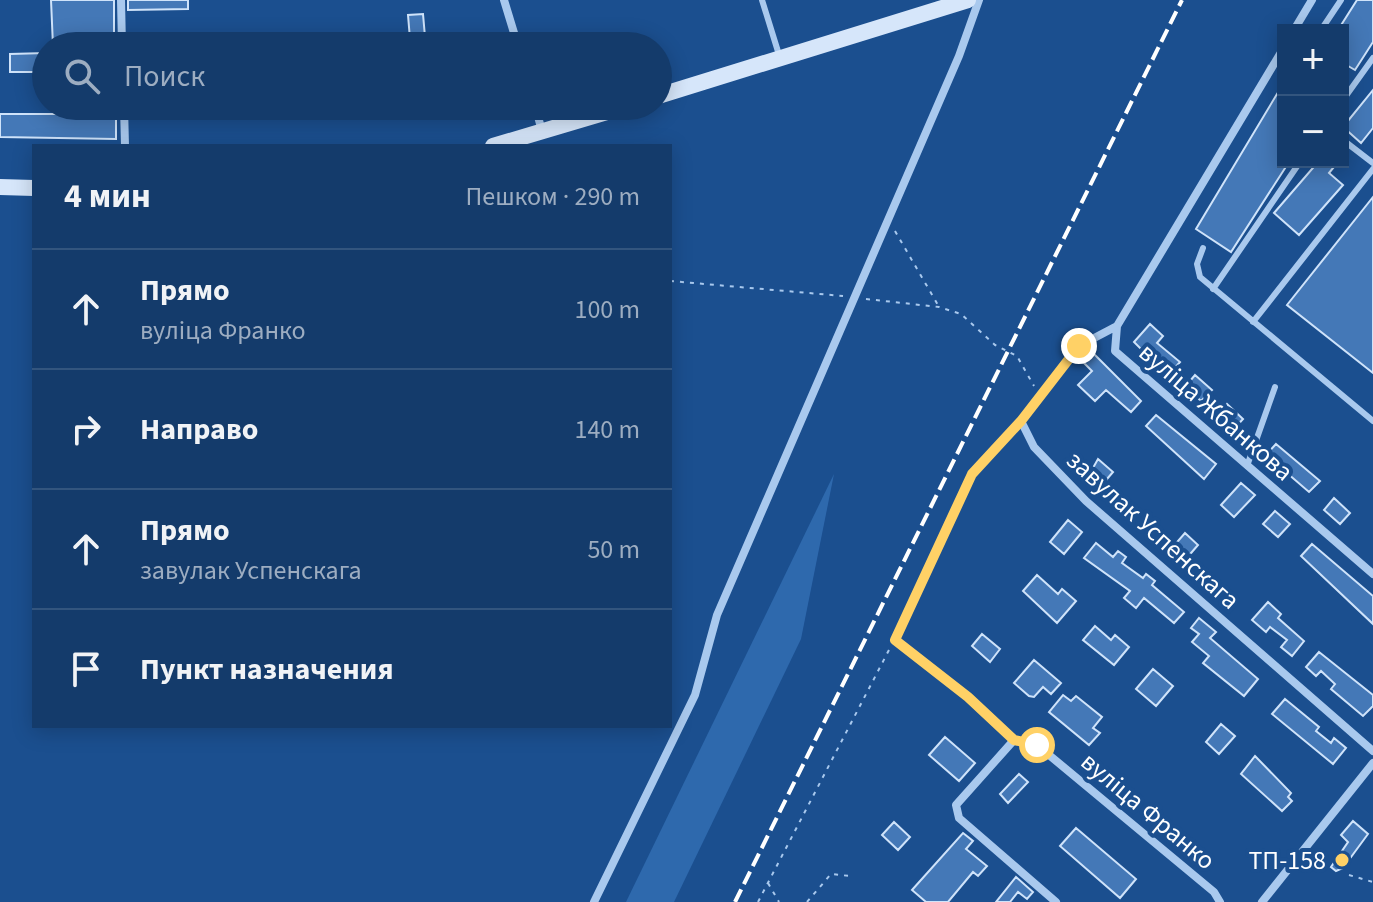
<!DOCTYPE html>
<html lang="ru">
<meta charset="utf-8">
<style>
:root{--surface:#143b6b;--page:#214673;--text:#f1f3f6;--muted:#9dadc1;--line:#33557e}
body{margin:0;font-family:"Source Sans 3",sans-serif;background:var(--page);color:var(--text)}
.controls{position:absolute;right:24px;top:24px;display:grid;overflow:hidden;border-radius:0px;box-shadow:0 4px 20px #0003}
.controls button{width:72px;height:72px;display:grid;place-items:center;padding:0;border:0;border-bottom:2px solid var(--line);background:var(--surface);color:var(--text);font:40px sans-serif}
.stop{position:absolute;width:24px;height:24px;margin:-18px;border:6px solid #ffd166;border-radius:50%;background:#fff}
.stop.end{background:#ffd166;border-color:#fff;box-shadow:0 2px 8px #0008}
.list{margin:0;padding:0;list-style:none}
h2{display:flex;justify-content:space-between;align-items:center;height:104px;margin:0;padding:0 32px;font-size:34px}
h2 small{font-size:26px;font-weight:400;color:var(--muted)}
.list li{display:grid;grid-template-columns:52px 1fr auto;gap:24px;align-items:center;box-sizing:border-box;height:120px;padding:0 32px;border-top:2px solid var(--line)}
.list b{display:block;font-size:30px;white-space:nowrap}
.list p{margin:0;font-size:26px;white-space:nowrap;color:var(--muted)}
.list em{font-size:26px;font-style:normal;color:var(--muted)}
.icon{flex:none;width:44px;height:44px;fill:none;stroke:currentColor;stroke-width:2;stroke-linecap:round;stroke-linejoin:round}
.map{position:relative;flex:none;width:1373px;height:902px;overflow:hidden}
.search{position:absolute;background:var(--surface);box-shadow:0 4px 20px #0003;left:32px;top:32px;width:640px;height:88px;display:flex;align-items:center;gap:20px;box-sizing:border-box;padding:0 28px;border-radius:44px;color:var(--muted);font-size:30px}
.panel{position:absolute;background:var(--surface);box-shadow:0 4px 20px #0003;left:32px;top:144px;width:640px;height:584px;border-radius:0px}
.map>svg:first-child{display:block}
.green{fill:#2e69ad}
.building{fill:#4478b7;stroke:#cfe3fa;stroke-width:2}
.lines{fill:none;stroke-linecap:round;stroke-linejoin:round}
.path{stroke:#a9c9ee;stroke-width:2;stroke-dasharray:4 6;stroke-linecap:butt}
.service{stroke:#a9c9ee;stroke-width:6}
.minor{stroke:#a9c9ee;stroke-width:8}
.secondary{stroke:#d6e6fa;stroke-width:16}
.rail{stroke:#fff;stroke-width:4;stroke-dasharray:14 6;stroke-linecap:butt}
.route{stroke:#ffd166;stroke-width:10}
.poi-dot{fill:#ffd166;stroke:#1b4f8f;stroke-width:3}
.labels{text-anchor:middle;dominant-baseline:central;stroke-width:8;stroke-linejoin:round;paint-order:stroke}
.street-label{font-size:26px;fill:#fff;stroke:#1b4f8f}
.poi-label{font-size:26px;fill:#fff;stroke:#1b4f8f;text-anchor:end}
</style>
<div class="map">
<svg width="1373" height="902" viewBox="0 0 1373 902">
<rect width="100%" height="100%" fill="#1b4f8f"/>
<!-- green -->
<path class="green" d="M834 474 801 639 674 902H626Z"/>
<!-- building -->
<path class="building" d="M51 0H114V46H53Z
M128 0H188V9L128 10Z
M1357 0H1373V42L1355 70 1343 63V30H1338Z
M423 14 425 37 410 39 408 15Z
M326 34 362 36 361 46H326Z
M46 53V72H10V54Z
M1283 84V162H1289L1231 252 1196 229Z
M1373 90V128L1361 143 1343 127Z
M91 106H116V139L0 137V114H91Z
M1318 162H1338L1329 173 1343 185 1299 235 1274 213Z
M1373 197V373L1287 305Z
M1150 324 1163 336 1157 343 1180 362 1168 376 1134 342Z
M1093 353 1141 401 1131 412 1106 390 1095 401 1078 385 1092 371 1083 362Z
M1195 375 1212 390 1201 401 1185 387Z
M1227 404 1243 419 1233 430 1216 416Z
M1156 415 1216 464 1204 479 1146 426Z
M1276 444 1320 481 1309 492 1266 455Z
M1098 459 1113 472 1101 486 1089 475Z
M1241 483 1255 495 1234 517 1221 505Z
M1334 498 1350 513 1340 524 1324 510Z
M1275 511 1290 524 1278 537 1263 524Z
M1068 520 1082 532 1064 554 1050 542Z
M1185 533 1198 545 1185 560 1171 549Z
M1096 543 1113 557 1118 551 1126 557 1122 563 1143 578 1146 574 1155 581 1152 585 1184 612 1174 623 1144 598 1136 608 1124 598 1130 591 1084 558Z
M1312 544 1373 596V624L1301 556Z
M1037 575 1058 594 1062 589 1076 601 1057 623 1023 591Z
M1268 602 1281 614 1278 618 1304 641 1292 656 1281 647 1287 640 1270 627 1266 632 1252 620Z
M1199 618 1216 632 1210 638 1258 679 1244 696 1203 663 1209 656 1192 642 1199 634 1191 628Z
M1095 626 1111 640 1115 635 1129 647 1114 665 1083 640Z
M982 634 1000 649 990 662 972 646Z
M1319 652 1373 695V706L1363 716 1331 689 1335 684 1321 671 1316 676 1306 667Z
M1034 660 1061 683 1051 694 1043 687 1034 697 1029 696 1014 683Z
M1153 669 1173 686 1156 706 1136 689Z
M1063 695 1071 701 1076 696 1102 717 1093 728 1100 733 1089 745 1049 712Z
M1285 699 1319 727 1316 731 1331 743 1334 738 1346 748 1333 764 1272 714Z
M1221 724 1235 736 1219 754 1206 742Z
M945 737 975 763 959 781 929 755Z
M1255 756 1291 793 1288 797 1292 801 1282 811 1241 774Z
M1019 774 1028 782 1008 803 1000 794Z
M1353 821 1368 834 1343 868 1336 871 1331 867 1348 842 1341 835Z
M894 822 910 837 898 850 882 835Z
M1076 828 1136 879 1120 898 1060 846Z
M963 833 973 841 966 849 987 866 978 876 973 872 948 902H926L912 890Z
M1016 877 1033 892 1027 899 1018 892 1010 902H996Z"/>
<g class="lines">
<!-- path -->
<path class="path" d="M895 231 938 305
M670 281 843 296
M866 299 939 307 961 314 995 345 1017 356 1034 386
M898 632 972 474 1012 430
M1349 875 1373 882
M768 883 779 902
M758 902 890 648
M807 902 831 874 850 876"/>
<!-- service -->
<path class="service" d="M762 0 780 58
M1321 30 1341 0
M1343 100 1373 58
M1343 140 1373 163
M1203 248 1197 264 1200 277 1373 421
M1213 289 1300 162
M1253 322 1373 169
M1247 466 1275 387"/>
<!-- minor -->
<path class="minor" d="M121 0 122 46
M504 0 518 46
M1294 30 1312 0
M1283 49 1117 326 1115 351 1373 574
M124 106 125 146
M535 106 542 131
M1117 326 1079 346 1021 421 1034 447 1086 501 1373 751
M895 640 968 697 1014 740 1037 745 1214 892 1220 902
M1014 740 956 805 959 818 1056 902
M594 902 695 695 717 615 959 56 979 0
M1262 902 1373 763"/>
<!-- secondary -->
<path class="secondary" d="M658 96 968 0
M493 146 627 106
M0 187 34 188"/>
<!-- rail -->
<path class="rail" d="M735 902 1182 0"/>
</g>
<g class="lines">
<!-- route -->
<path class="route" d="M1037 745 1014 740 968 697 895 640 972 474 1021 421 1079 346"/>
</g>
<!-- markers -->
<circle class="poi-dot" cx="1342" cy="860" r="8"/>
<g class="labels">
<!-- street labels -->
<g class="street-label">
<text transform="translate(1216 412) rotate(41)">вуліца Жбанкова</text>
<text transform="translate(1153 530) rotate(42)">завулак Успенскага</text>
<text transform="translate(1148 811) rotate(40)">вуліца Франко</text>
</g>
<!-- poi labels -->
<g class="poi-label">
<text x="1326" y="860">ТП-158</text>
</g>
</g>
</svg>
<div class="controls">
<button>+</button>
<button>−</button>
</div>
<div class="stop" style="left:1037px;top:745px"></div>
<div class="stop end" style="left:1079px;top:346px"></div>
<div class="search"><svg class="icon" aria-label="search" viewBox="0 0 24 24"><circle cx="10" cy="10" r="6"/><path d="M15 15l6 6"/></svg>Поиск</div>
<section class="panel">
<h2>4 мин<small>Пешком · 290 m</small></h2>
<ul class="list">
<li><svg class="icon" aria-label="ahead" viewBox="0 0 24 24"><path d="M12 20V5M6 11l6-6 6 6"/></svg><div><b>Прямо</b><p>вуліца Франко</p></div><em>100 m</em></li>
<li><svg class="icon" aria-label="right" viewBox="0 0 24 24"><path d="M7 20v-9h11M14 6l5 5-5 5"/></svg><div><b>Направо</b></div><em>140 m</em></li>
<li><svg class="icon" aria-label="ahead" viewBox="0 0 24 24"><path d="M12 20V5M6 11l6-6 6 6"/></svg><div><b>Прямо</b><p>завулак Успенскага</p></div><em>50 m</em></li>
<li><svg class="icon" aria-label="arrive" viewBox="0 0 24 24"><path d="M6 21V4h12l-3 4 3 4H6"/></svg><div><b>Пункт назначения</b></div></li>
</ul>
</section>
</div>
